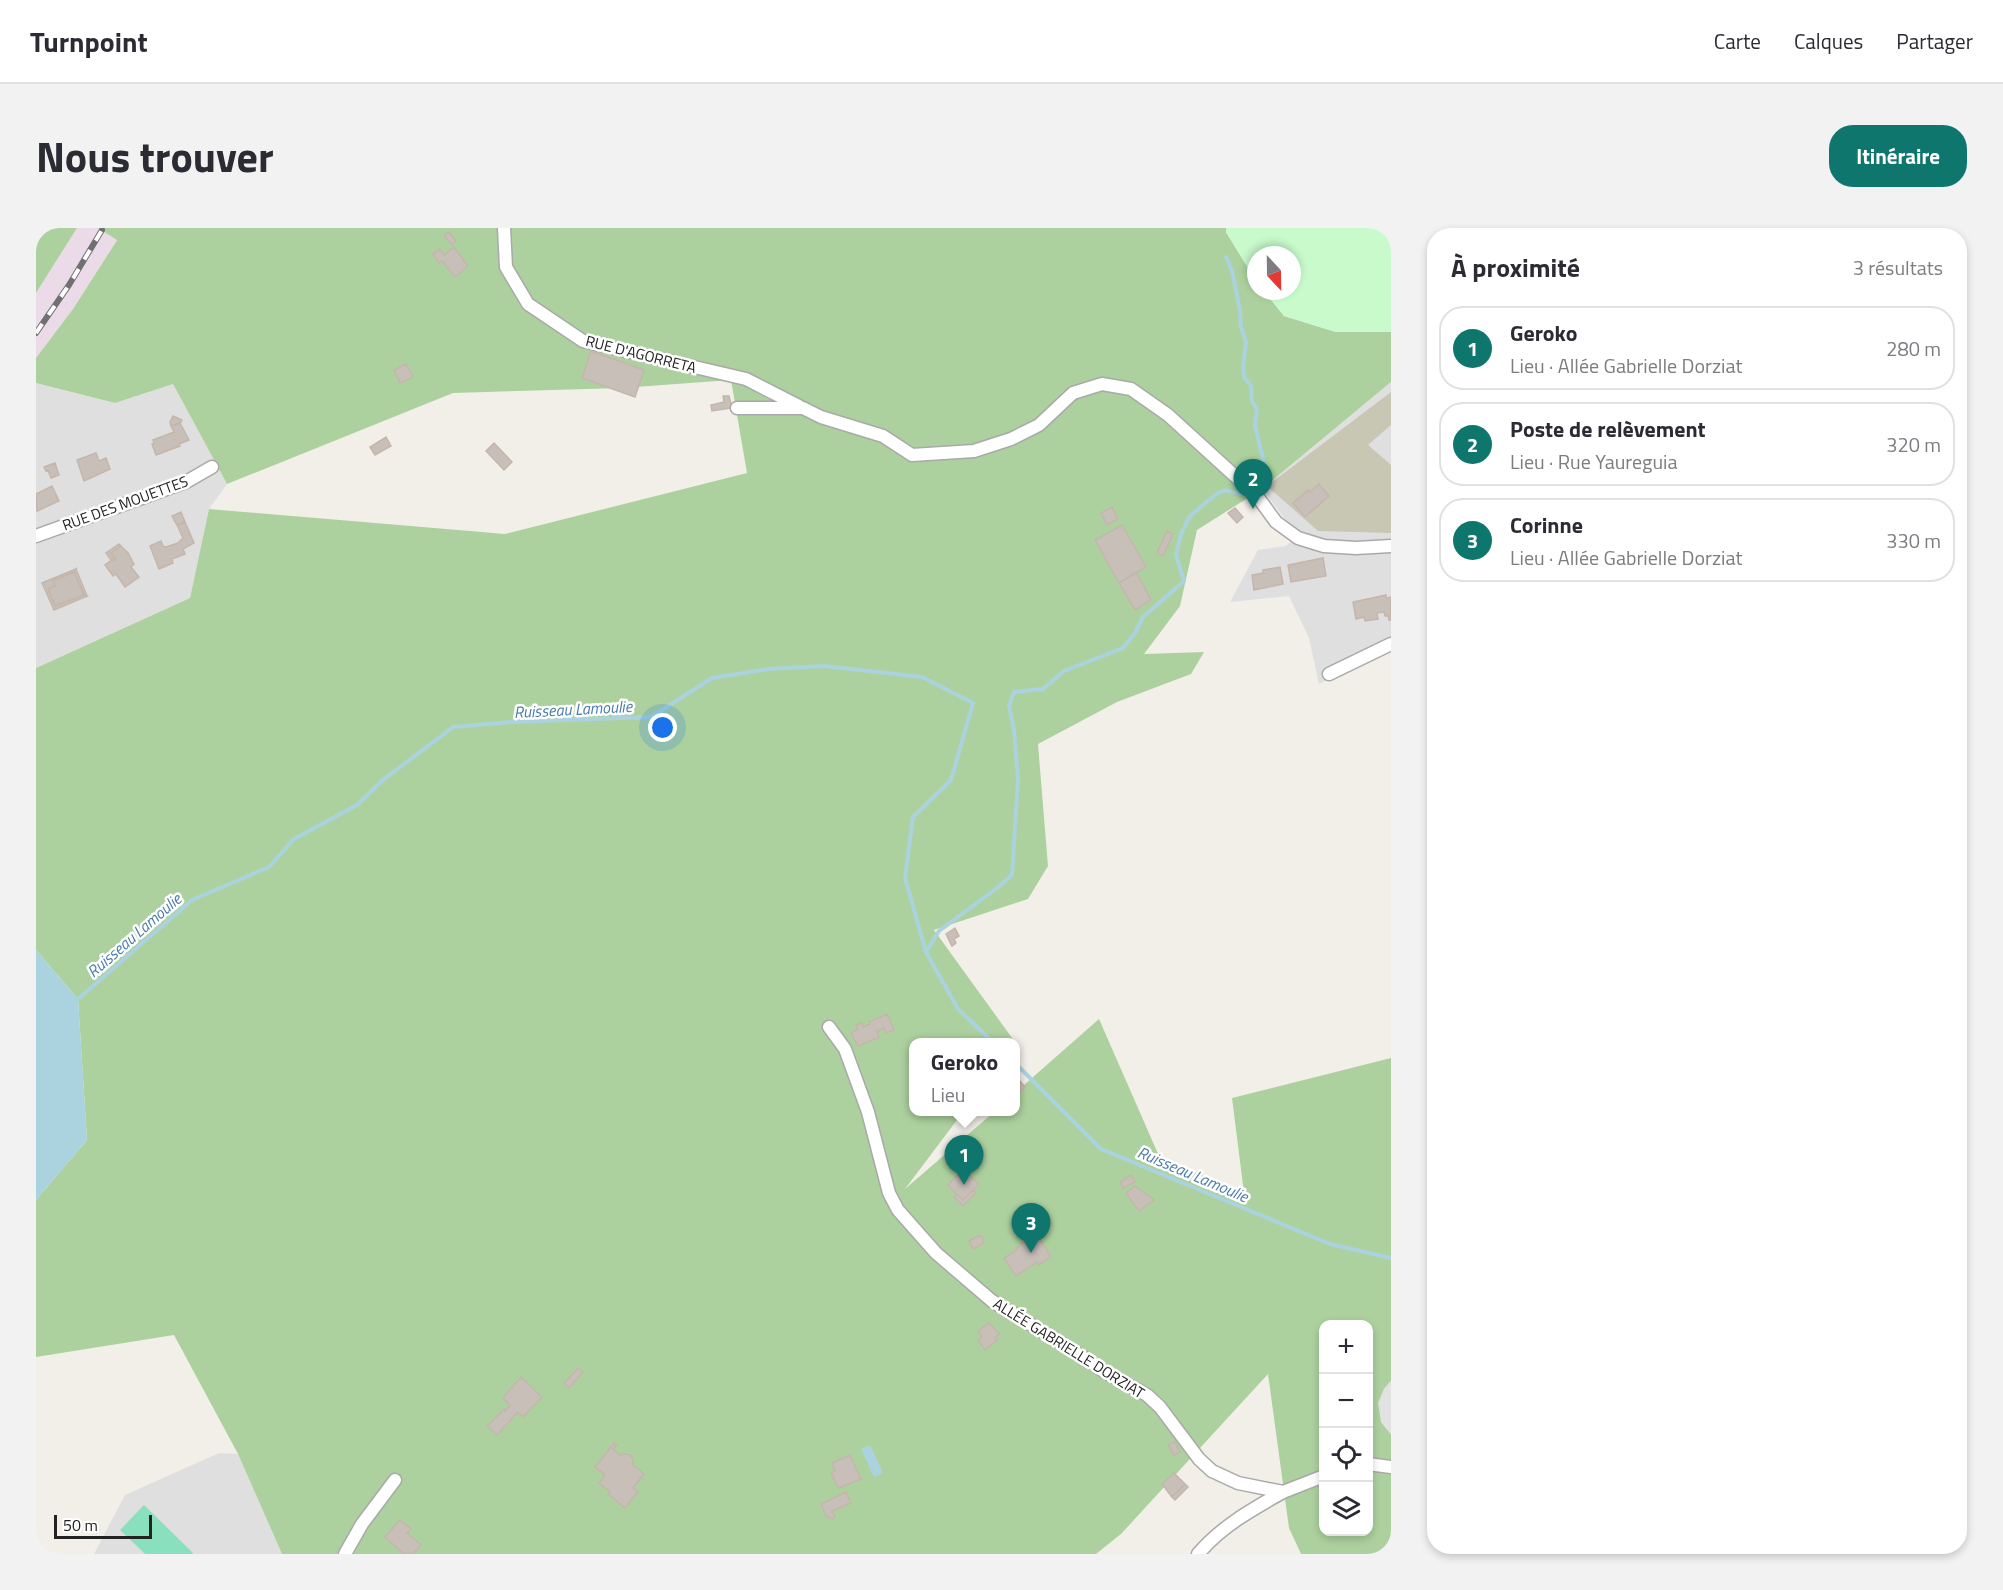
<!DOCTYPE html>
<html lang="fr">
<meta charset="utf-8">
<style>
:root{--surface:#fff;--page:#f2f2f3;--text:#2b2b33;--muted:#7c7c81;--line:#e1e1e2;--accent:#0f766e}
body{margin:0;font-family:"Titillium Web",sans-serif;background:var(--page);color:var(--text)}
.controls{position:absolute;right:18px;bottom:18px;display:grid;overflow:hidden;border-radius:12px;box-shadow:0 3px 9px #0003}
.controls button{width:54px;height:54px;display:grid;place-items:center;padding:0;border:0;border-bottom:2px solid var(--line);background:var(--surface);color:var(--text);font:30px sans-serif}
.compass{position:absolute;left:1211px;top:18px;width:54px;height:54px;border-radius:50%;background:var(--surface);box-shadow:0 3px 9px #0003;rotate:158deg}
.scale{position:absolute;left:18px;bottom:15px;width:98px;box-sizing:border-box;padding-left:6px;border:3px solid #222;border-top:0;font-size:16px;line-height:21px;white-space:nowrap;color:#222;-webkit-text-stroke:4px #fff;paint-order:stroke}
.you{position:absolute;left:627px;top:500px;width:21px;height:21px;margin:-15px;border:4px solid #fff;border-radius:50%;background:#1a73e8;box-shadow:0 0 0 9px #1a73e833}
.badge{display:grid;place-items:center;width:39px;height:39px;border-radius:50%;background:var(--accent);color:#fff;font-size:20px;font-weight:700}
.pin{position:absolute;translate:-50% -50px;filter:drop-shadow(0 2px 3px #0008)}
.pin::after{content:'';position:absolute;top:32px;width:21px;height:18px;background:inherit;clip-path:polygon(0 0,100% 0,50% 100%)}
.popup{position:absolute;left:873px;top:810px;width:111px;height:78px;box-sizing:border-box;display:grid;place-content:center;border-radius:12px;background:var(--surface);filter:drop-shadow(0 2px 4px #0005);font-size:20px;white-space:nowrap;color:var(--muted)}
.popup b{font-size:22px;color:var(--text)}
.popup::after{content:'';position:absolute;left:50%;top:100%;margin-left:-12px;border:12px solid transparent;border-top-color:var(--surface)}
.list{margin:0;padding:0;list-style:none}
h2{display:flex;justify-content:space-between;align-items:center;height:78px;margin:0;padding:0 24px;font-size:26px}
h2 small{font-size:20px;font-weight:400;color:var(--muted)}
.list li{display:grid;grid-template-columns:39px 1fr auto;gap:18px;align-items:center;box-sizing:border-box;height:84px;margin:0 12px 12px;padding:0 12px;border:2px solid var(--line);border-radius:24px}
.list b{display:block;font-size:22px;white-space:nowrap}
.list p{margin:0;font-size:20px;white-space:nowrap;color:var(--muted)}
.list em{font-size:20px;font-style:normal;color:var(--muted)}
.icon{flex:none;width:33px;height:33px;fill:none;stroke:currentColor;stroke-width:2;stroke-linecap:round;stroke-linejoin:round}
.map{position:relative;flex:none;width:1355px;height:1326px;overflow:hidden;border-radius:24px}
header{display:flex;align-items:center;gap:36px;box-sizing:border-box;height:84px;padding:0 30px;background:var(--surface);border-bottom:2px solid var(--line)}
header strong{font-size:28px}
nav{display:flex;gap:33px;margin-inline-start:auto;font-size:21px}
.intro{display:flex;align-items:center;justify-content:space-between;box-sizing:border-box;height:144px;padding:0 36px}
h1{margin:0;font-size:42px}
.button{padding:15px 27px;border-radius:24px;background:var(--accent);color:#fff;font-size:21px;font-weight:700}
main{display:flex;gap:36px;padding:0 36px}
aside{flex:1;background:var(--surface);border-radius:24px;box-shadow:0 3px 9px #0003}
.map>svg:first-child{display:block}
.residential{fill:#e0dfdf}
.industrial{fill:#ebdbe8}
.construction{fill:#c7c7b4}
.forest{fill:#add19e;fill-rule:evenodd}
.park{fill:#c8facc}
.pitch{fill:#88e0be}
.parking{fill:#e2e2e2}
.water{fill:#aad3df}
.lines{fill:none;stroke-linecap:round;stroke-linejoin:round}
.stream{stroke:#aad3df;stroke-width:4}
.building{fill:#c7bfb8;stroke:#c4b6ab;stroke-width:1.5}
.street-casing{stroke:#a9a9a9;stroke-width:15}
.street{stroke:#fff;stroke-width:12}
.rail-casing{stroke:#707070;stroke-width:6}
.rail{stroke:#fff;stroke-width:4;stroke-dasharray:11;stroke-linecap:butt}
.labels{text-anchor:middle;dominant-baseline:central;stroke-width:5;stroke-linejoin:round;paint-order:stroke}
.street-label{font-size:15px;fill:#222;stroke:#fff}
.water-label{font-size:16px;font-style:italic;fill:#4a7aab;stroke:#fff}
</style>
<header>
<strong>Turnpoint</strong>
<nav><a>Carte</a><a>Calques</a><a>Partager</a></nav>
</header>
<div class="intro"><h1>Nous trouver</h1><a class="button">Itinéraire</a></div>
<main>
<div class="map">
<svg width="1355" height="1326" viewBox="0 0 1355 1326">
<rect width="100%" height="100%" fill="#f2efe9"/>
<!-- residential -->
<path class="residential" d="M1355 154V421L1283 456 1273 410 1253 368 1194 374 1222 322 1250 318 1257 312V301L1226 261Z
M0 155 79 175 137 156 191 256 173 281 154 370 0 440Z
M183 1225 202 1226 246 1326H58L89 1267Z"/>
<!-- industrial -->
<path class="industrial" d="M41 0H62L81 11 37 81 0 130V65Z"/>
<!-- construction -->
<path class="construction" d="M1355 164V197L1332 217 1355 237V305L1282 303 1231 258Z"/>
<!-- forest -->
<path class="forest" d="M0 0H41L0 65Z
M62 0H1190V4L1220 53V63H1228L1248 88 1300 104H1355V154L1226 261 1161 302 1144 378 1108 426 1168 424 1155 446 1081 474 1002 516 1012 638 992 671 898 702 979 814H877V884H927L869 961 958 884H979V865L1063 791 1123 928 1208 965 1196 870 1355 830V1153L1348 1161 1345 1194 1355 1206V1326H1265L1253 1300 1232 1146 1085 1306 1060 1326H246L202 1226 138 1107 0 1129V972L51 912 42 771 0 722V440L154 370 173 281 469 306 711 245 695 152 586 160 417 165 191 256 137 156 79 175 0 155V130L37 81 81 12ZM1288 1096H1332V1304H1288Z"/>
<!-- park -->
<path class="park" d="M1190 0H1355V104H1300L1248 88 1228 63H1256V27H1220V53L1190 4Z"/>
<!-- pitch -->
<path class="pitch" d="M108 1277 157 1325 156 1326H109L84 1302Z"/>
<!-- parking -->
<path class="parking" d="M1355 1153V1206L1345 1194 1342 1175 1348 1161Z"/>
<!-- water -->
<path class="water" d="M0 722 42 771 51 912 0 972Z
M834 1217 847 1245 838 1249 825 1221Z"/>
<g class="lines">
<!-- stream -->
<path class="stream" d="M1190 29 1196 43 1204 82 1205 99 1210 114 1207 139 1208 149 1215 158 1216 173 1221 181 1219 197 1232 252 1225 257
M890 724 903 703 961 660 976 647 982 550 978 502 973 478 978 464 1007 461 1028 443 1087 420 1099 405 1107 389 1148 353 1140 327 1145 306 1154 288 1179 267 1189 262 1211 267
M42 771 156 672 233 639 258 611 321 577 347 552 417 499 474 494 615 489 676 450 733 441 788 438 886 449 937 475 915 552 877 589 869 650 890 724 922 781 957 814
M979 835 1065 921 1294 1016 1355 1030"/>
</g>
<!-- building -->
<path class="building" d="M413 4 420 13 416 17 408 8Z
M418 19 432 38 419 49 406 33 403 35 397 26 404 21 408 27Z
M555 123 608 142 599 169 546 150Z
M370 136 377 149 364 155 358 142Z
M687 168H693L696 180 676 183 675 177 688 174Z
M137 188 146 192 144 195 135 198 134 194Z
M144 195 153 212 143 216 144 218 120 227 116 216 118 215 117 212 138 204 135 198Z
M350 209 355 218 339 227 334 219Z
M458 215 476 234 468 242 450 223Z
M60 225 63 233 70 230 74 241 48 253 41 232Z
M19 235 23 247 15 250 12 242 10 243 8 239Z
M1283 256 1293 268 1269 289 1257 275 1272 262 1274 264Z
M16 258 23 273 1 283 0 266Z
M1076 279 1082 291 1071 297 1065 285Z
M1199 280 1207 289 1201 295 1192 285Z
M145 284 149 294 141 297 136 288Z
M149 294 158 315 147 321 149 326 136 331 137 335 123 341 114 318 125 313 127 318 130 319 142 315 147 310 141 297Z
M1086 297 1110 339 1083 355 1059 312Z
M1131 303 1137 306 1127 328 1121 325Z
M83 316 85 318 75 325 80 331 75 332 70 325Z
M85 318 92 325 98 336 95 339 103 349 89 359 80 346 77 348 69 337 77 331 78 333 80 331 75 325Z
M1287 330 1290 348 1255 354 1252 337Z
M1244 339 1247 356 1218 362 1216 347 1227 345V342Z
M40 341 51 368 48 367 38 344Z
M40 341 38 344 17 353 19 358 12 361 19 378 48 367 51 368 18 382 6 355Z
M38 344 48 367 19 378 12 361 19 358 17 353Z
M1100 344 1115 372 1099 382 1083 355Z
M1350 367V370L1355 369V392H1353L1352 388H1349L1348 384 1341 385 1342 391 1329 393 1328 389 1320 391 1317 374Z
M919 700 923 708 918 711 920 715 916 718 910 706Z
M851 786 858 802 850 805 848 800 841 803 843 809 822 818 815 805 822 801 820 797 826 795 827 799 834 796 833 794Z
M979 847 989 859 982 866 979 863Z
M927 941 943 956 927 972 912 957Z
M1095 947 1099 954 1087 960 1084 954Z
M1099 958 1118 972 1103 983 1090 965Z
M937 962 940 965 927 978 918 969 921 966 927 972Z
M999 1003 1015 1029 1002 1037 1001 1034 980 1048 968 1030 981 1022 980 1020 988 1014 986 1011Z
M942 1008 946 1009 948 1013 946 1016 937 1021 933 1013Z
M953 1095 964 1106 959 1109 961 1112 949 1122 942 1112 946 1109 942 1103Z
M542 1140 547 1144 533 1160 528 1155Z
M485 1149 506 1169 487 1189 482 1184 461 1207 451 1198 468 1181 469 1183 474 1177 467 1170Z
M1139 1214 1144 1224 1138 1227 1132 1216Z
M578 1215 581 1217 577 1221 584 1227 589 1226 594 1227 597 1231V1237L608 1246 597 1260 602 1264 589 1280 573 1267 574 1264 563 1255 569 1247 559 1239Z
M814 1227 825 1251 802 1260 795 1245 799 1243 796 1235Z
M1138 1245 1149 1256 1136 1269 1126 1256Z
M1149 1256 1152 1259 1139 1272 1136 1269Z
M810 1264 815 1275 796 1283 799 1289 796 1291 790 1288 785 1276Z
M364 1292 375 1301 371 1305 385 1317 377 1326H368L349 1309Z"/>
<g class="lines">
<defs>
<path id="street" d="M468 0 470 39 492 76 547 113 710 151 763 178
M701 180H767L785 189 847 208 876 227 938 223 975 211 1003 197 1037 165 1066 156 1095 161 1132 187 1221 268 1240 294 1262 310 1288 318 1320 320 1355 318
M0 308 150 254 176 239
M1293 446 1355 416
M793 799 809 821 832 884 853 965 862 982 900 1025 956 1073 1027 1116 1069 1144 1111 1167 1124 1179 1163 1231 1176 1243 1202 1255 1247 1264 1288 1248
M1332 1236 1355 1239
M309 1326 326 1296 359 1252
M1162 1326C1186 1298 1215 1282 1247 1264"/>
</defs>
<!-- street casing -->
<use href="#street" class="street-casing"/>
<!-- street -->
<use href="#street" class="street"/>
<defs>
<path id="rail" d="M0 105 33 57 66 2"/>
</defs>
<!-- rail casing -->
<use href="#rail" class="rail-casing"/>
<!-- rail -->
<use href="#rail" class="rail"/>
</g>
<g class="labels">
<!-- street labels -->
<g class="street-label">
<text transform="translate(605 126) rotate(14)">RUE D'AGORRETA</text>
<text transform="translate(89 275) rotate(-20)">RUE DES MOUETTES</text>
<text transform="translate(1033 1120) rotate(32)">ALLÉE GABRIELLE DORZIAT</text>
</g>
<!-- water labels -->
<g class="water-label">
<text transform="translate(537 481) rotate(-3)">Ruisseau Lamoulie</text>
<text transform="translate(98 707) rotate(-41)">Ruisseau Lamoulie</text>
<text transform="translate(1157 946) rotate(23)">Ruisseau Lamoulie</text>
</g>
</g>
</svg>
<div class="controls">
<button>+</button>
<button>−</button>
<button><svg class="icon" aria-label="locate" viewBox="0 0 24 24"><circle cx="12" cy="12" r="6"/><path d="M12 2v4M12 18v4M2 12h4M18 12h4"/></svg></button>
<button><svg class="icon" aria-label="layers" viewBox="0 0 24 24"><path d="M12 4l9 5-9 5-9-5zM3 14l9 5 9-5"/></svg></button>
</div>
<svg class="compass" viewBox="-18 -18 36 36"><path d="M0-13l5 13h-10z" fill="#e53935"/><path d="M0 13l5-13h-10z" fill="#7c7c81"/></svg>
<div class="scale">50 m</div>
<div class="you"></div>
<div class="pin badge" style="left:928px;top:957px">1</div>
<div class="popup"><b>Geroko</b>Lieu</div>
<div class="pin badge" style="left:1217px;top:281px">2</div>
<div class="pin badge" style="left:995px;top:1025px">3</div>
</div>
<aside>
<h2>À proximité<small>3 résultats</small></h2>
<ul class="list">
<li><span class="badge">1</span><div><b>Geroko</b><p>Lieu · Allée Gabrielle Dorziat</p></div><em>280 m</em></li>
<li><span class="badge">2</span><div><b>Poste de relèvement</b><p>Lieu · Rue Yaureguia</p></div><em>320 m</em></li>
<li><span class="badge">3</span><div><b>Corinne</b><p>Lieu · Allée Gabrielle Dorziat</p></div><em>330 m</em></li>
</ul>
</aside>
</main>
